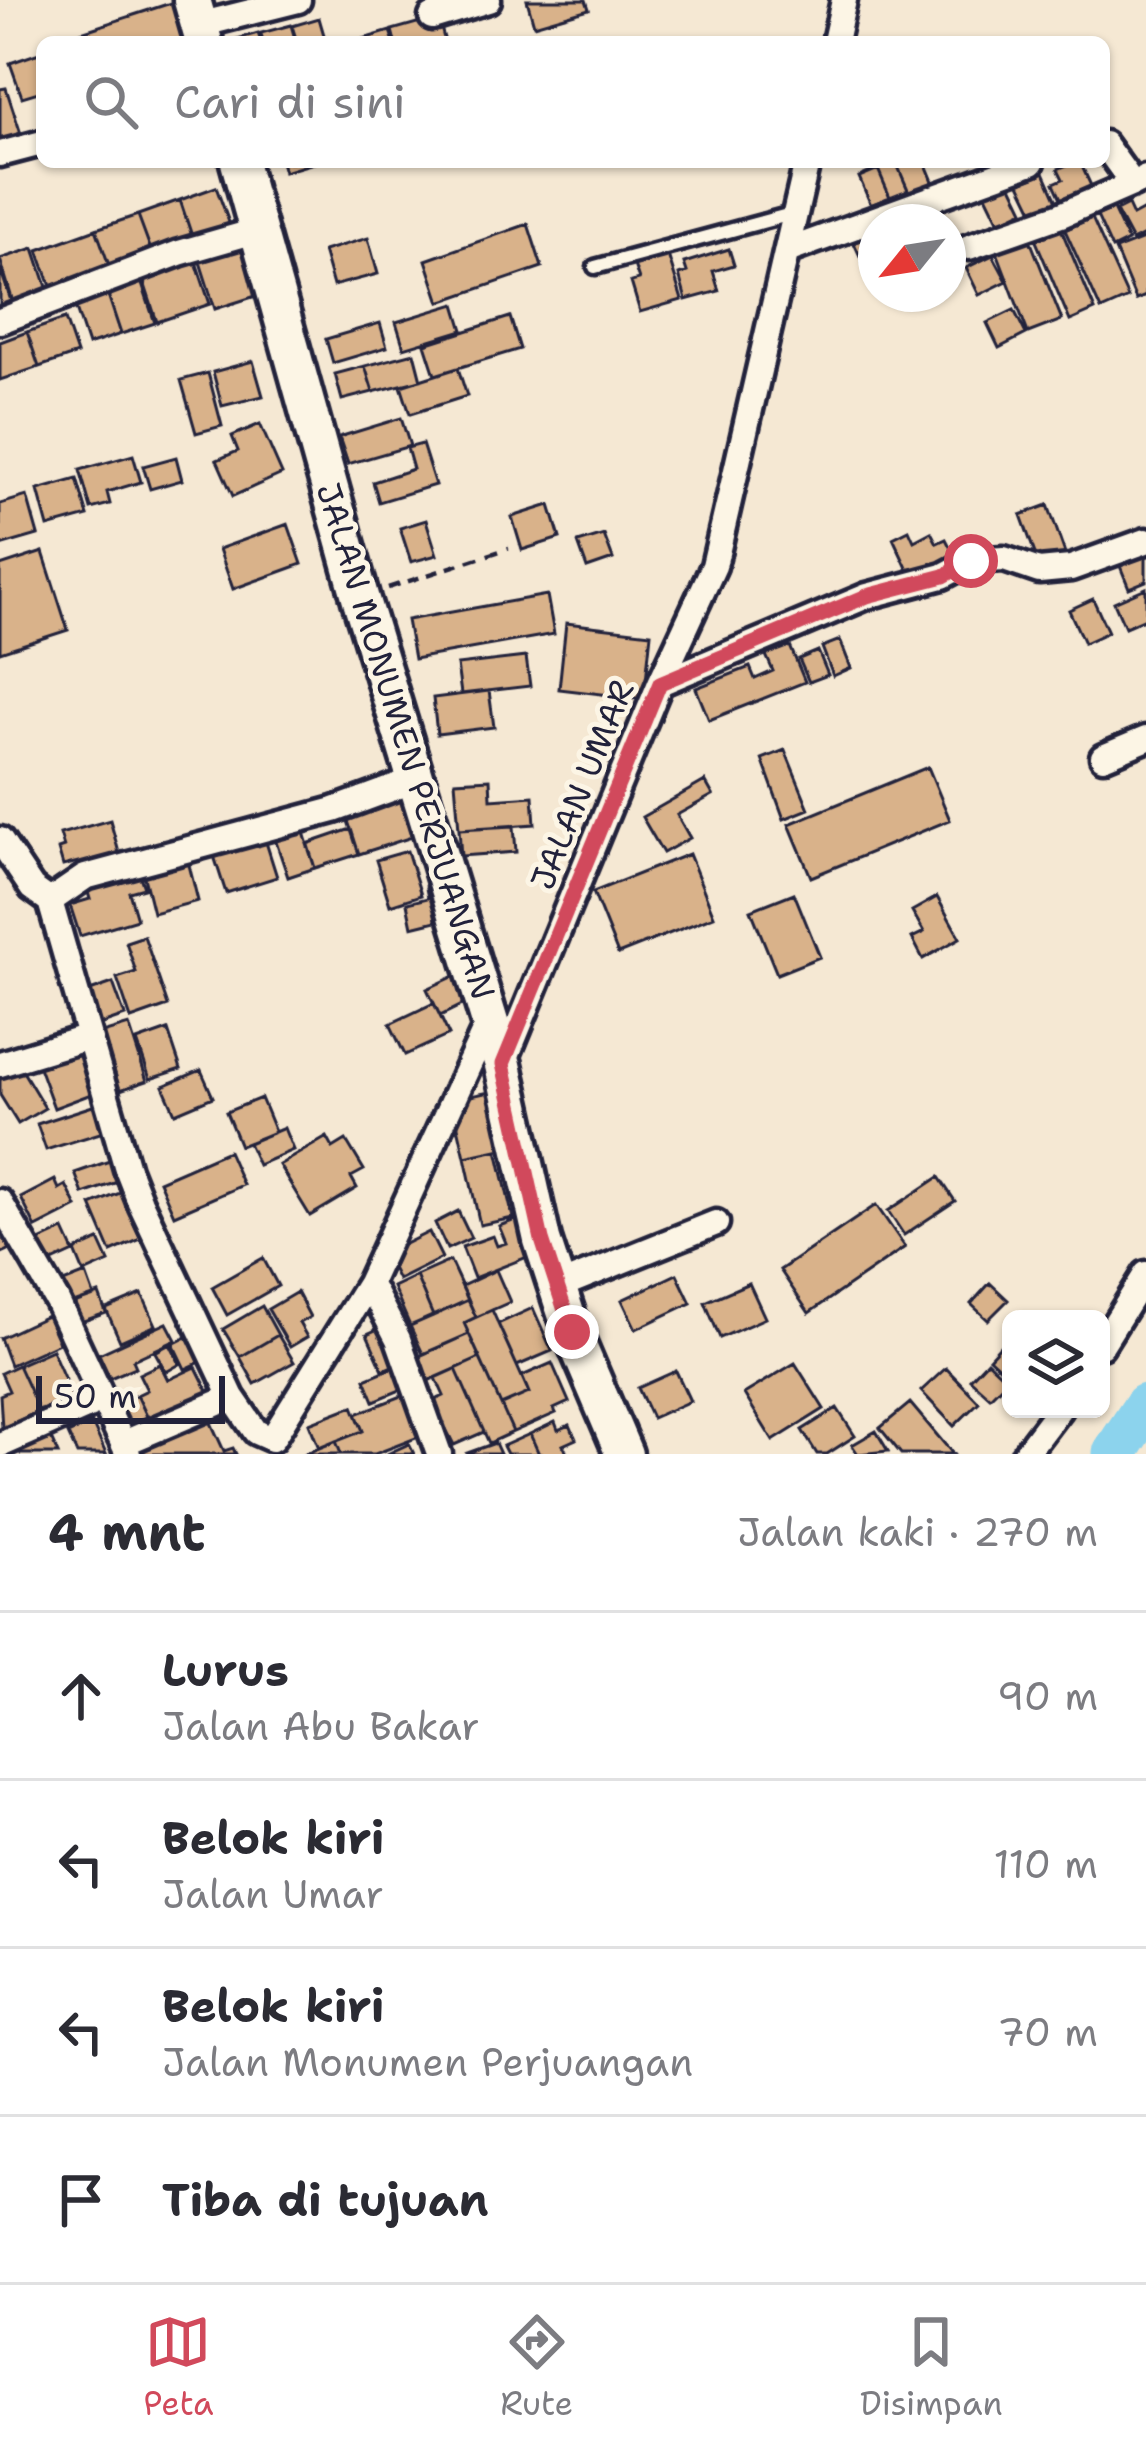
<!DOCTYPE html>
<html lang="id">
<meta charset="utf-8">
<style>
:root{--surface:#fff;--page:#f7f7f7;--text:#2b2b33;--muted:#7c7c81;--line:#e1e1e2;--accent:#d1495b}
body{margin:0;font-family:"Shantell Sans",sans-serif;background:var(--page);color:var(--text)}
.controls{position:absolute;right:36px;bottom:36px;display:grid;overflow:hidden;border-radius:18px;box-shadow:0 3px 9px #0004}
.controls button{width:108px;height:108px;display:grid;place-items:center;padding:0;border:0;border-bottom:3px solid var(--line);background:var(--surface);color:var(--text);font:60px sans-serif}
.compass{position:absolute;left:858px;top:204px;width:108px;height:108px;border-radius:50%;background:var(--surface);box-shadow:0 3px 9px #0004;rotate:240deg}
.scale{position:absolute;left:36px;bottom:30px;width:189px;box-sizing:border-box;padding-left:12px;border:6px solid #22223b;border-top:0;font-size:33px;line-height:42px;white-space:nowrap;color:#22223b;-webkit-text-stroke:9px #fcf5e5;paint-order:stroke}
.stop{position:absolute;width:36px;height:36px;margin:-27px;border:9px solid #d1495b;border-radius:50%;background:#fff}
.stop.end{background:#d1495b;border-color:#fff;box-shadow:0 3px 12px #0008}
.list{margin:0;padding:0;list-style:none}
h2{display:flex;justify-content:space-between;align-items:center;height:156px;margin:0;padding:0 48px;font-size:51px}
h2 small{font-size:39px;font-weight:400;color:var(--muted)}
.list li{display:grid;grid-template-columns:78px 1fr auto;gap:36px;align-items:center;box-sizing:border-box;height:168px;padding:0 48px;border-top:3px solid var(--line)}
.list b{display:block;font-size:45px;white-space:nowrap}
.list p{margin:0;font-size:39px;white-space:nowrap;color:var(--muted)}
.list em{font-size:39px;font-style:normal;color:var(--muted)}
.icon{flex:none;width:66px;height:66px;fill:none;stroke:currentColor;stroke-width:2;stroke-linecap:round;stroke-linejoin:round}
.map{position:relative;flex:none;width:1146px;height:1454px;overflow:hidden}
.search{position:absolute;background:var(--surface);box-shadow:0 3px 9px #0004;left:36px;right:36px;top:36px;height:132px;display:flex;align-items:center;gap:30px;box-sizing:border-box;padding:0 42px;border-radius:18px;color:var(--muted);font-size:45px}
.sheet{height:828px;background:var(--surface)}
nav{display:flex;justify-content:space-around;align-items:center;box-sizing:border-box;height:168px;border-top:3px solid var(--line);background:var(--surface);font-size:33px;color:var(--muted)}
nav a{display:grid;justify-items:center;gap:6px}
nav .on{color:var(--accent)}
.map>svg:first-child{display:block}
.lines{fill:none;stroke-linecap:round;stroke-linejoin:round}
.river{stroke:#8cd3ed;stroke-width:45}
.building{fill:#d9b28a;stroke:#22223b;stroke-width:3}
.lane-casing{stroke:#22223b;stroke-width:21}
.street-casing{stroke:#22223b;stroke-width:33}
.secondary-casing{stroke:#22223b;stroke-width:45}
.path{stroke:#22223b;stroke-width:4.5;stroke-dasharray:12 9;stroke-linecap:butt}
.lane{stroke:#fcf5e5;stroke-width:12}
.street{stroke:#fcf5e5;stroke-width:24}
.secondary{stroke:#fcf5e5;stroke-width:36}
.route{stroke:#d1495b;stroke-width:15}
.labels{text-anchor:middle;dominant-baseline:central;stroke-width:10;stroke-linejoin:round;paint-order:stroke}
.street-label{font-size:33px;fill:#22223b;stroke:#fcf5e5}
</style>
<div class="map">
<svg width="1146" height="1454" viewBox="0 0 1146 1454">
<rect width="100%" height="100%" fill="#f5e8d3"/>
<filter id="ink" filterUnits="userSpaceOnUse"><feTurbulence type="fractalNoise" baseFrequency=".00833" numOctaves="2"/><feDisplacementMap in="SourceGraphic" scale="24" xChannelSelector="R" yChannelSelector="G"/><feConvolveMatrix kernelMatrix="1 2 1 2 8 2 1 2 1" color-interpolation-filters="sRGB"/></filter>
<g filter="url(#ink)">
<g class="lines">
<!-- river -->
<path class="river" d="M1115 1453 1146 1406"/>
</g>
<!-- building -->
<path class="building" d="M527 0H586L589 9 534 25Z
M174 2 187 42H65L63 38Z
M438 17 445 42H395L392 30Z
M319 18 326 42H297L292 26Z
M291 25 296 42H263L261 33Z
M390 31 394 42H353Z
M258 33 261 42H227Z
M42 52V91L22 97 10 63Z
M6 88 21 134 0 141V89Z
M281 162H317L284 172Z
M896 162 908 190 890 197 878 169Z
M896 162H925L937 191 913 201Z
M1074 162H1080L1093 190 1063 203 1054 183 1063 179 1058 169Z
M878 169 890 197 871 205 859 177Z
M1044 172 1060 208 1037 218 1020 183Z
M1010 181 1024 210 999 222 985 193Z
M216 187 230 225 193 239 180 200Z
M180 200 193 239 152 253 138 215Z
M1128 205 1133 216 1146 209V234L1132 241 1116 211Z
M1113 209 1128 241 1112 249 1097 216Z
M138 215 152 253 110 268 96 229Z
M1092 218 1128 298 1101 310 1065 230Z
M528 224 542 267 440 302 426 260Z
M1059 224 1095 310 1070 321 1033 234Z
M96 229 110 268 52 289 38 250Z
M870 233 876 243 873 284 853 241Z
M368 238 378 274 333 286 323 251Z
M1146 238V296L1136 300 1115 250Z
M1030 240 1062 320 1028 333 997 252Z
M34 248 48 290 13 302 0 259Z
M244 248 259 295 215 309 200 262Z
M729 249 734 265 713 271 719 291 686 300 679 275 687 272 684 263Z
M668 255 682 300 640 312 631 282 639 280 634 265Z
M993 255 1007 281 979 295 966 268Z
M196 262 210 304 157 322 143 279Z
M0 268 15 313 0 317Z
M141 281 155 323 121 334 107 292Z
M107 292 121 334 88 345 74 303Z
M455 304 463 330 404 348 396 322Z
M1014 310 1026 334 999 348 987 323Z
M510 317 520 349 435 375 425 344Z
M65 319 77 354 39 367 27 332Z
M380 323 387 347 333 363 326 339Z
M27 332 39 367 0 380V342Z
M414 353 421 380 373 392 365 366Z
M253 361 263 396 222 406 213 372Z
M365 366 373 392 342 400 335 374Z
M458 368 467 396 410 414 401 386Z
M208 373 222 426 196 433 181 380Z
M401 418 410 446 348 464 339 437Z
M260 424 282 474 233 496 217 460 238 451 232 436Z
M422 444 435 485 379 502 373 482 413 469 407 448Z
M133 455 141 482 107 492 110 504 91 509 80 470Z
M176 457 182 480 150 489 143 466Z
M77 479 88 516 48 527 38 490Z
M27 496 38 535 0 546V504Z
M550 505 560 538 522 550 512 517Z
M1048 505 1066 556 1039 565 1021 515Z
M426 520 437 555 411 562 400 528Z
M288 524 302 564 233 589 219 549Z
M909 530 914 541 931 532 937 543 946 539 958 562 914 583 893 538Z
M604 535 613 559 587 568 578 543Z
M1146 549V581L1129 588 1118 561Z
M43 552 68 630 0 652V566Z
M1146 588V618L1125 627 1114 602Z
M547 595 554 634 414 659 407 620Z
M1093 599 1108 632 1084 643 1069 610Z
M566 623 651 633 644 699 559 689Z
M840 640 851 668 833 676 822 647Z
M790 646 805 682 709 720 696 688 750 667 755 679 773 671 766 655Z
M818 651 828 675 809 682 799 659Z
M526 657 530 686 461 694 457 665Z
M489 691 494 727 437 734 433 698Z
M785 750 809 809 784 819 762 759Z
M928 767 950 820 811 877 789 824Z
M490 779 491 799 533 796 535 824 459 829 455 781Z
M705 781 713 795 677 815 690 838 663 853 642 817Z
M402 797 415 836 359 854 346 815Z
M110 820 121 860 81 872 78 862 63 866 58 849 64 847 60 834Z
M514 826 516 852 461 856 459 829Z
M303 829 315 868 288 877 275 839Z
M351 829 359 854 315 868 307 844Z
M265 839 277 877 226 893 214 856Z
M407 851 421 895 390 905 376 860Z
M689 854 714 916 618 954 593 892Z
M188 861 198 901 153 913 143 873Z
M138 870 144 888 129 892 137 919 80 936 70 905 90 899 86 886Z
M438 886 443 911 435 913 436 921 412 927 407 903 428 898 426 888Z
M794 893 820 957 777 974 751 910Z
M937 897 960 938 923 959 912 938 924 932 912 911Z
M144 936 168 1006 131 1019 117 978 136 972 126 942Z
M455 976 468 1002 440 1016 427 989Z
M113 983 125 1016 99 1025 87 992Z
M434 1003 449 1035 405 1055 390 1024Z
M129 1025 147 1081 120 1090 102 1033Z
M168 1030 181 1069 150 1079 137 1041Z
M76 1044 94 1093 54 1108 36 1059Z
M19 1065 45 1108 18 1124 0 1095V1077Z
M201 1070 213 1097 175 1113 163 1086Z
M499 1090 512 1147 465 1157 452 1100Z
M261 1098 275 1132 240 1146 226 1112Z
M105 1102 113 1129 46 1150 37 1124Z
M284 1128 293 1150 258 1165 248 1143Z
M327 1137 333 1148 346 1140 364 1170 351 1177 357 1188 310 1216 279 1165Z
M497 1150 513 1218 480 1225 465 1157Z
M228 1151 243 1185 174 1215 159 1181Z
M121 1157 129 1178 83 1194 75 1173Z
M939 1177 955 1201 904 1235 888 1211Z
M55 1180 59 1189 66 1185 77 1207 36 1228 21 1198Z
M127 1190 141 1221 134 1224 141 1239 111 1252 91 1205Z
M876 1205 905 1247 809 1313 780 1270Z
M458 1211 471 1238 447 1249 435 1223Z
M521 1218 535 1254 474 1278 462 1247 493 1236 497 1246 506 1243 499 1226Z
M0 1223 15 1247 0 1254Z
M64 1230 74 1252 50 1263 40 1241Z
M429 1232 442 1258 398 1280 385 1254Z
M99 1240 109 1262 84 1273 75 1251Z
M263 1258 278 1286 227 1315 212 1287Z
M450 1261 468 1300 433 1316 416 1276Z
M496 1270 510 1302 476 1317 462 1286Z
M86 1274 94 1296 71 1304 63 1283Z
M677 1274 691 1303 636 1329 622 1300Z
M416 1276 433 1316 410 1326 393 1287Z
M749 1283 765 1318 720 1338 705 1302Z
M990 1283 1008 1300 988 1320 971 1304Z
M297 1292 310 1317 299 1323 307 1337 290 1347 268 1309Z
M99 1294 106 1313 78 1323 71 1304Z
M142 1294 156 1325 120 1341 106 1309Z
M468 1300 476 1317 464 1323 469 1334 423 1354 410 1326Z
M262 1306 278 1335 240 1357 223 1329Z
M533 1308 552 1351 517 1366 498 1324Z
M492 1310 529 1393 501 1405 464 1323Z
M47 1316 59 1343 10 1365 0 1338Z
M167 1323 176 1340 133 1360 136 1367 110 1378 99 1354Z
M387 1325 403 1361 383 1370 367 1334Z
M197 1332 209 1358 185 1369 173 1344Z
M469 1334 480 1358 421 1384 411 1360Z
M1011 1334V1364L1004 1372 989 1358Z
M278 1335 294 1362 255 1384 240 1357Z
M170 1344 180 1364 166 1372 155 1352Z
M52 1350 72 1396 39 1411 18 1365Z
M480 1358 513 1432 489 1443 456 1369Z
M987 1361 1007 1380 990 1397 970 1379Z
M552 1363 569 1402 554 1409 556 1413 513 1432 501 1405 529 1393 522 1376Z
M795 1363 824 1409 773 1441 744 1394Z
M160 1364 168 1380 196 1367 212 1399 152 1427 137 1395 147 1390 139 1374Z
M401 1364 410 1386 374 1401 365 1379Z
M18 1365 39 1411 2 1428 0 1395 9 1391 1 1373Z
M946 1368 979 1402 954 1426 921 1391Z
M456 1369 484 1432 454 1445 446 1429 434 1434 422 1406 444 1396 436 1378Z
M676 1371 690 1401 652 1418 638 1388Z
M412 1392 429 1433 375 1454H341L336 1441 363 1431 356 1414Z
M137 1395 152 1427 124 1441 109 1408Z
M910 1403 953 1454H901L880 1428Z
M353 1406 363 1431 319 1448 309 1423Z
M837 1408 855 1436 827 1454H817L802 1430Z
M207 1414 224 1451 233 1448 236 1454H135L131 1446Z
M555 1422 558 1430 570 1425 576 1439 563 1445 568 1454H539L530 1434Z
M92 1423 106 1454H77L68 1434Z
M46 1427 58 1454H21L15 1441Z
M876 1431 888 1451 858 1454 852 1445Z
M530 1434 539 1454H507L503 1446Z
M336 1441 341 1454H304L319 1448Z
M495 1443 500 1454H468L467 1453Z
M409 1444 414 1454H387Z"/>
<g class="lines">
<defs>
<path id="lane" d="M595 267 795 213"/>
<path id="street" d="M432 17 488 0
M199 25 298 0
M835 42 844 0
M1104 144 1133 184
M0 154 42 143
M969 247 1061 215 1146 178
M787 251 1032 162
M0 321 179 253 259 230
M660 683 867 596 943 576 971 561 1004 559 1039 571 1071 568 1146 541
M1103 757 1146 739
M0 840 32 888 50 901 127 1169 140 1202 232 1397 256 1432 272 1439 369 1283 489 1021
M50 901 85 877 334 810 418 779
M0 1064 89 1037
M503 1065 660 683 714 566 807 162
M0 1202 57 1301 128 1454
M369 1283 398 1339 439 1454
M557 1287 716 1223
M1101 1346 1146 1274
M124 1443 232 1397
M0 1445 102 1400
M1025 1454 1059 1409"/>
<path id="secondary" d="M192 0 204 42
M239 162 361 600 503 1065 542 1240 572 1332 624 1454"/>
</defs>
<!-- lane casing -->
<use href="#lane" class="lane-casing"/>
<!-- street casing -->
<use href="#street" class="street-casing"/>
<!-- secondary casing -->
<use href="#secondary" class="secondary-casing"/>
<!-- path -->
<path class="path" d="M388 588 509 548"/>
<!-- lane -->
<use href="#lane" class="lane"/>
<!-- street -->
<use href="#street" class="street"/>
<!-- secondary -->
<use href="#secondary" class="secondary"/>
</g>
</g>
<g class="lines" filter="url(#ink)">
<!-- route -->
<path class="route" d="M572 1332 542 1240 503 1064 660 683 867 596 944 576 971 561"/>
</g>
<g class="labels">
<!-- street labels -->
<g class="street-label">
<text transform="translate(406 741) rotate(73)">JALAN MONUMEN PERJUANGAN</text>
<text transform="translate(582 785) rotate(-68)">JALAN UMAR</text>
</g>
</g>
</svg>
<div class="controls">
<button><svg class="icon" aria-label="layers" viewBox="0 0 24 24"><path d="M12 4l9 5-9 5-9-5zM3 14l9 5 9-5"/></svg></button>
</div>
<svg class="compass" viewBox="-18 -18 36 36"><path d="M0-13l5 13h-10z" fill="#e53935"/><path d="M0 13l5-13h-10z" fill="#7c7c81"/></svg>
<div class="scale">50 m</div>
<div class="stop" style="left:971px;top:561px"></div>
<div class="stop end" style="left:572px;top:1332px"></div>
<div class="search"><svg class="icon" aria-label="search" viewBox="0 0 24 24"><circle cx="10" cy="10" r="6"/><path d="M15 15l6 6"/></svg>Cari di sini</div>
</div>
<section class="sheet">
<h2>4 mnt<small>Jalan kaki · 270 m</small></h2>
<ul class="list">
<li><svg class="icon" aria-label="ahead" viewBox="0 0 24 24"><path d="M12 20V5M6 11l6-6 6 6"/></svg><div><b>Lurus</b><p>Jalan Abu Bakar</p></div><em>90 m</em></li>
<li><svg class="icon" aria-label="left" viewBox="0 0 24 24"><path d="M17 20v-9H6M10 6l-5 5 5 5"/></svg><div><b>Belok kiri</b><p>Jalan Umar</p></div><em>110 m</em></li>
<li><svg class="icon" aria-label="left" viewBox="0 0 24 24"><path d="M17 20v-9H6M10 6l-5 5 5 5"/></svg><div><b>Belok kiri</b><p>Jalan Monumen Perjuangan</p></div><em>70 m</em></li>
<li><svg class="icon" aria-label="arrive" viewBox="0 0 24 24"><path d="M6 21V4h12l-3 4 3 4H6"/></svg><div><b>Tiba di tujuan</b></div></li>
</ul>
</section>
<nav>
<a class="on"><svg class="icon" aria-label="map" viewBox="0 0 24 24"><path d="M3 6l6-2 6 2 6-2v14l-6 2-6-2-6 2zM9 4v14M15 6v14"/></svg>Peta</a>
<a><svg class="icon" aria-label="directions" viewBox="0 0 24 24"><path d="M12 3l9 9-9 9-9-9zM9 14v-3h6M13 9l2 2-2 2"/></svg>Rute</a>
<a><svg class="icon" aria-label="saved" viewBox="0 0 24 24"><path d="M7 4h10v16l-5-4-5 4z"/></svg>Disimpan</a>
</nav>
